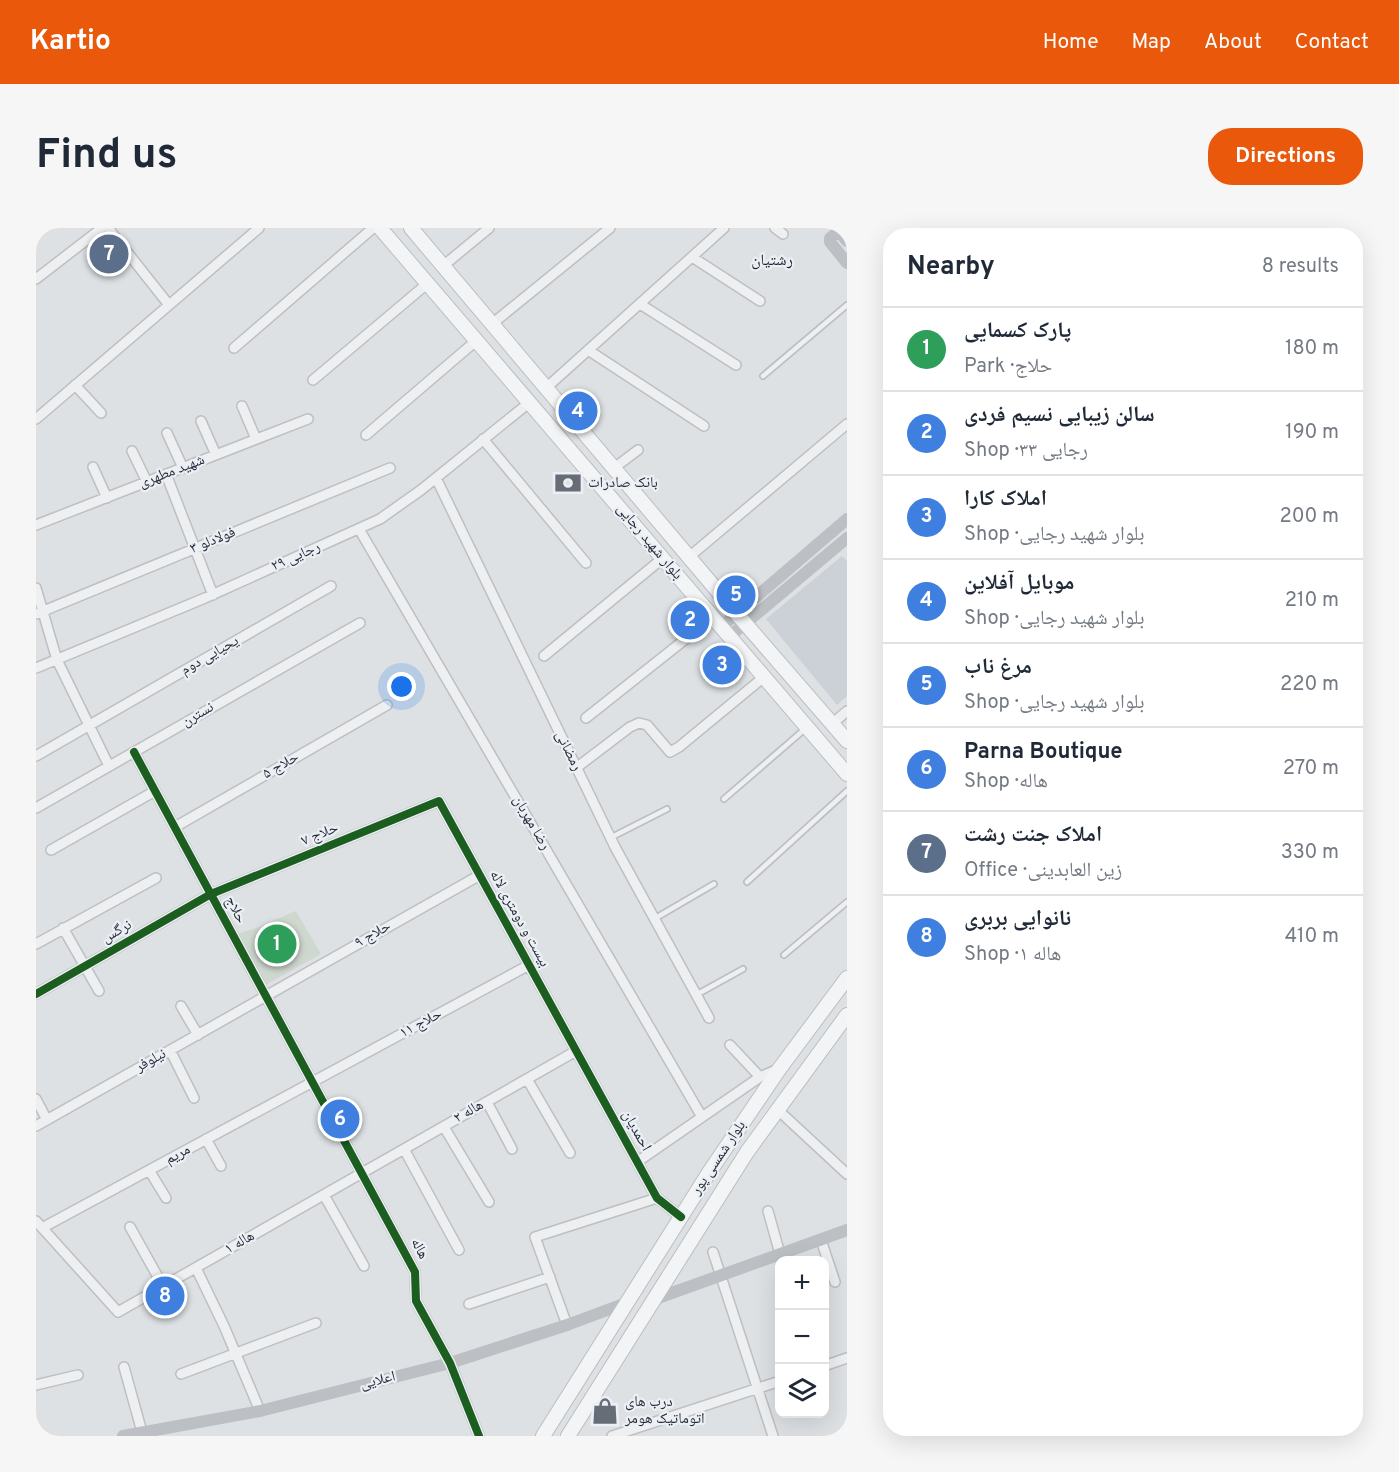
<!DOCTYPE html>
<meta charset="utf-8">
<style>
:root{--surface:#fff;--page:#f6f6f7;--text:#1f2937;--muted:#747a83;--line:#e0e1e3;--accent:#ea580c}
body{margin:0;font-family:Overpass,"Noto Naskh Arabic",sans-serif;background:var(--page);color:var(--text)}
.controls{position:absolute;right:18px;bottom:18px;display:grid;overflow:hidden;border-radius:12px;box-shadow:0 6px 24px #0002}
.controls button{width:54px;height:54px;display:grid;place-items:center;padding:0;border:0;border-bottom:2px solid var(--line);background:var(--surface);color:var(--text);font:30px sans-serif}
.you{position:absolute;left:366px;top:459px;width:21px;height:21px;margin:-15px;border:4px solid #fff;border-radius:50%;background:#1a73e8;box-shadow:0 0 0 9px #1a73e833}
.badge{display:grid;place-items:center;width:39px;height:39px;border-radius:50%;background:var(--accent);color:#fff;font-size:20px;font-weight:700}
.pin{position:absolute;translate:-50% -50%;border:3px solid #fff;box-shadow:0 2px 6px #0006}
.list{margin:0;padding:0;list-style:none}
h2{display:flex;justify-content:space-between;align-items:center;height:78px;margin:0;padding:0 24px;font-size:26px}
h2 small{font-size:20px;font-weight:400;color:var(--muted)}
.list li{display:grid;grid-template-columns:39px 1fr auto;gap:18px;align-items:center;box-sizing:border-box;height:84px;padding:0 24px;border-top:2px solid var(--line)}
.list b{display:block;font-size:22px;white-space:nowrap}
.list p{margin:0;font-size:20px;white-space:nowrap;color:var(--muted)}
.list em{font-size:20px;font-style:normal;color:var(--muted)}
.icon{flex:none;width:33px;height:33px;fill:none;stroke:currentColor;stroke-width:2;stroke-linecap:round;stroke-linejoin:round}
.map{position:relative;flex:none;width:811px;height:1208px;overflow:hidden;border-radius:24px}
header{display:flex;align-items:center;gap:36px;box-sizing:border-box;height:84px;padding:0 30px;background:var(--accent);color:#fff}
header strong{font-size:28px}
nav{display:flex;gap:33px;margin-inline-start:auto;font-size:21px}
.intro{display:flex;align-items:center;justify-content:space-between;box-sizing:border-box;height:144px;padding:0 36px}
h1{margin:0;font-size:42px}
.button{padding:15px 27px;border-radius:24px;background:var(--accent);color:#fff;font-size:21px;font-weight:700}
main{display:flex;gap:36px;padding:0 36px}
aside{flex:1;background:var(--surface);border-radius:24px;box-shadow:0 6px 24px #0002}
.map>svg:first-child{display:block}
.built{fill:#ccd1d7}
.green{fill:#cfd8cf}
.lines{fill:none;stroke-linecap:round;stroke-linejoin:round}
.lane-casing{stroke:#bdbfc2;stroke-width:8}
.street-casing{stroke:#bdbfc2;stroke-width:12}
.primary-casing{stroke:#bbbec1;stroke-width:16}
.lane{stroke:#eeeff1;stroke-width:4.5}
.street{stroke:#eeeff1;stroke-width:9}
.secondary{stroke:#bcc0c4;stroke-width:12}
.primary{stroke:#f2f4f5;stroke-width:14}
.cycleway-casing{stroke:#eceff4;stroke-width:11}
.cycleway{stroke:#1b5e20;stroke-width:8}
.labels{text-anchor:middle;dominant-baseline:central;stroke-width:4.5;stroke-linejoin:round;paint-order:stroke}
.street-label{font-size:15px;fill:#262f3c;stroke:#eceff4}
.poi-label{font-size:15px;fill:#262f3c;stroke:#eceff4;text-anchor:start}
.neighbourhood-label{font-size:16px;fill:#19202d;stroke:#eceff4}
</style>
<header>
<strong>Kartio</strong>
<nav><a>Home</a><a>Map</a><a>About</a><a>Contact</a></nav>
</header>
<div class="intro"><h1>Find us</h1><a class="button">Directions</a></div>
<main>
<div class="map">
<svg width="811" height="1208" viewBox="0 0 811 1208">
<rect width="100%" height="100%" fill="#dee1e4"/>
<!-- built -->
<path class="built" d="M806 328 811 333V468L801 477 730 391Z"/>
<!-- green -->
<path class="green" d="M260 683 285 726 226 759 197 707 223 699Z"/>
<g class="lines">
<defs>
<path id="lane" d="M727 148 811 77
M688 571 769 501
M574 610 631 581
M711 654 811 563
M618 691 678 656
M748 727 811 674
M660 767 707 741"/>
<path id="street" d="M72 0 133 77
M739 0 747 6
M656 29 724 73
M407 38 453 0
M0 51 66 0
M604 76 700 137
M456 96 574 0
M198 120 337 0
M552 122 668 198
M277 152 392 55
M39 157 65 185
M510 160 688 0
M206 178 220 211
M0 191 223 0
M165 193 180 227
M131 205 147 240
M330 207 441 112
M447 211 550 335
M96 223 111 254
M57 239 71 270
M578 240 602 222
M130 246 177 367
M400 250 579 619 673 790
M0 297 272 191
M323 301 666 889
M653 329 811 196
M0 360 21 432 73 538
M0 386 354 240
M508 428 627 330
M0 440 169 370 344 291 385 262 494 174
M550 490 676 390
M796 496 811 483
M98 524 379 1044 380 1073 414 1135 443 1208
M0 528 295 358
M540 540 594 499 603 495 611 497 634 524 643 519 728 449
M0 580 324 395
M139 599 351 477
M15 622 119 563
M27 700 63 763
M0 716 120 650
M0 766 175 666 403 573 621 970 645 989
M145 778 162 807
M694 817 724 849
M134 822 158 870
M491 851 534 925
M0 871 11 892
M451 874 476 921
M742 882 811 946
M0 898 444 647
M408 899 453 974
M170 911 185 938
M368 921 423 1022
M601 934 724 849 742 841
M113 942 130 970
M288 967 328 1038
M732 983 744 1026
M0 993 82 1084 540 823
M94 999 127 1058
M6 1000 493 737
M785 1012 799 1054
M677 1024 737 1208
M160 1040 188 1098 224 1183
M433 1076 514 1049
M531 1097 499 1009 621 970
M788 1138 811 1130
M88 1139 106 1204
M145 1146 280 1095
M0 1157 42 1147
M576 1208 744 1153"/>
<path id="primary" d="M344 0 811 546
M375 0 701 386 811 513
M507 1208 672 946 744 840 811 750
M532 1208 711 924 811 787"/>
</defs>
<!-- lane casing -->
<use href="#lane" class="lane-casing"/>
<!-- street casing -->
<use href="#street" class="street-casing"/>
<!-- primary casing -->
<use href="#primary" class="primary-casing"/>
<!-- lane -->
<use href="#lane" class="lane"/>
<!-- street -->
<use href="#street" class="street"/>
<!-- secondary -->
<path class="secondary" d="M811 13 805 6 802 4 794 10V14L811 35
M684 400 811 291
M693 409 811 310
M619 1071 811 1002
M87 1208 224 1183 414 1135 531 1097 590 1075"/>
<!-- primary -->
<use href="#primary" class="primary"/>
<defs>
<path id="cycleway" d="M98 524 379 1044 380 1073 414 1135 443 1208
M0 766 175 666 403 573 621 970 645 989"/>
</defs>
<!-- cycleway casing -->
<use href="#cycleway" class="cycleway-casing"/>
<!-- cycleway -->
<use href="#cycleway" class="cycleway"/>
</g>
<!-- icons -->
<defs>
<symbol id="bank-bare" viewBox="-9 -9 18 18"><path d="M-6-4H6V4H-6ZM0-2.3a2.3 2.3 0 1 0 0 4.6a2.3 2.3 0 1 0 0-4.6Z" fill="#666d77" stroke="#eceff4" stroke-width="2.5" paint-order="stroke"/></symbol>
<symbol id="shop-bare" viewBox="-9 -9 18 18"><path d="M-5-2.5h2.3a2.7 3.5 0 0 1 5.4 0H5L5.5 6h-11ZM-1.5-2.5h3a1.5 2.3 0 0 0-3 0Z" fill="#666d77" stroke="#eceff4" stroke-width="2.5" paint-order="stroke"/></symbol>
</defs>
<g fill-rule="evenodd">
<use href="#bank-bare" x="513" y="236" width="38" height="38"/>
<use href="#shop-bare" x="550" y="1164" width="38" height="38"/>
</g>
<g class="labels">
<!-- street labels -->
<g class="street-label">
<text transform="translate(136 244) rotate(-21)">شهید مطهری</text>
<text transform="translate(177 313) rotate(-22)">فولادلو ۳</text>
<text transform="translate(613 314) rotate(50)">بلوار شهید رجایی</text>
<text transform="translate(260 329) rotate(-24)">رجایی ۲۹</text>
<text transform="translate(174 428) rotate(-30)">یحیایی دوم</text>
<text transform="translate(162 487) rotate(-30)">نسترن</text>
<text transform="translate(532 523) rotate(64)">رمضانی</text>
<text transform="translate(245 538) rotate(-30)">حلاج ۵</text>
<text transform="translate(495 595) rotate(60)">رضا مهربان</text>
<text transform="translate(284 607) rotate(-22)">حلاج ۷</text>
<text transform="translate(199 682) rotate(62)">حلاج</text>
<text transform="translate(483 691) rotate(61)">بیست و دومتری لاله</text>
<text transform="translate(81 704) rotate(-30)">نرگس</text>
<text transform="translate(337 707) rotate(-30)">حلاج ۹</text>
<text transform="translate(385 796) rotate(-28)">حلاج ۱۱</text>
<text transform="translate(115 833) rotate(-29)">نیلوفر</text>
<text transform="translate(433 884) rotate(-30)">هاله ۲</text>
<text transform="translate(600 903) rotate(61)">احمدیان</text>
<text transform="translate(142 927) rotate(-28)">مریم</text>
<text transform="translate(683 930) rotate(-56)">بلوار شمسی پور</text>
<text transform="translate(204 1015) rotate(-30)">هاله ۱</text>
<text transform="translate(383 1021) rotate(62)">هاله</text>
<text transform="translate(342 1153) rotate(-14)">اعلایی</text>
</g>
<!-- poi labels -->
<g class="poi-label">
<text x="552" y="255">بانک صادرات</text>
<text x="589" y="1174">درب های<tspan x="589" dy="17">اتوماتیک هومر</tspan></text>
</g>
<!-- neighbourhood labels -->
<g class="neighbourhood-label">
<text x="736" y="33">رشتیان</text>
</g>
</g>
</svg>
<div class="controls">
<button>+</button>
<button>−</button>
<button><svg class="icon" aria-label="layers" viewBox="0 0 24 24"><path d="M12 4l9 5-9 5-9-5zM3 14l9 5 9-5"/></svg></button>
</div>
<div class="you"></div>
<div class="pin badge" style="left:241px;top:716px;background:#2e9e5b">1</div>
<div class="pin badge" style="left:654px;top:392px;background:#3f7fe0">2</div>
<div class="pin badge" style="left:686px;top:437px;background:#3f7fe0">3</div>
<div class="pin badge" style="left:542px;top:183px;background:#3f7fe0">4</div>
<div class="pin badge" style="left:700px;top:367px;background:#3f7fe0">5</div>
<div class="pin badge" style="left:304px;top:891px;background:#3f7fe0">6</div>
<div class="pin badge" style="left:73px;top:26px;background:#5c6f8a">7</div>
<div class="pin badge" style="left:129px;top:1068px;background:#3f7fe0">8</div>
</div>
<aside>
<h2>Nearby<small>8 results</small></h2>
<ul class="list">
<li><span class="badge" style="background:#2e9e5b">1</span><div><b>پارک کسمایی</b><p>Park · حلاج</p></div><em>180 m</em></li>
<li><span class="badge" style="background:#3f7fe0">2</span><div><b>سالن زیبایی نسیم فردی</b><p>Shop · رجایی ۳۳</p></div><em>190 m</em></li>
<li><span class="badge" style="background:#3f7fe0">3</span><div><b>املاک کارا</b><p>Shop · بلوار شهید رجایی</p></div><em>200 m</em></li>
<li><span class="badge" style="background:#3f7fe0">4</span><div><b>موبایل آفلاین</b><p>Shop · بلوار شهید رجایی</p></div><em>210 m</em></li>
<li><span class="badge" style="background:#3f7fe0">5</span><div><b>مرغ ناب</b><p>Shop · بلوار شهید رجایی</p></div><em>220 m</em></li>
<li><span class="badge" style="background:#3f7fe0">6</span><div><b>Parna Boutique</b><p>Shop · هاله</p></div><em>270 m</em></li>
<li><span class="badge" style="background:#5c6f8a">7</span><div><b>املاک جنت رشت</b><p>Office · زین العابدینی</p></div><em>330 m</em></li>
<li><span class="badge" style="background:#3f7fe0">8</span><div><b>نانوایی بربری</b><p>Shop · هاله ۱</p></div><em>410 m</em></li>
</ul>
</aside>
</main>
